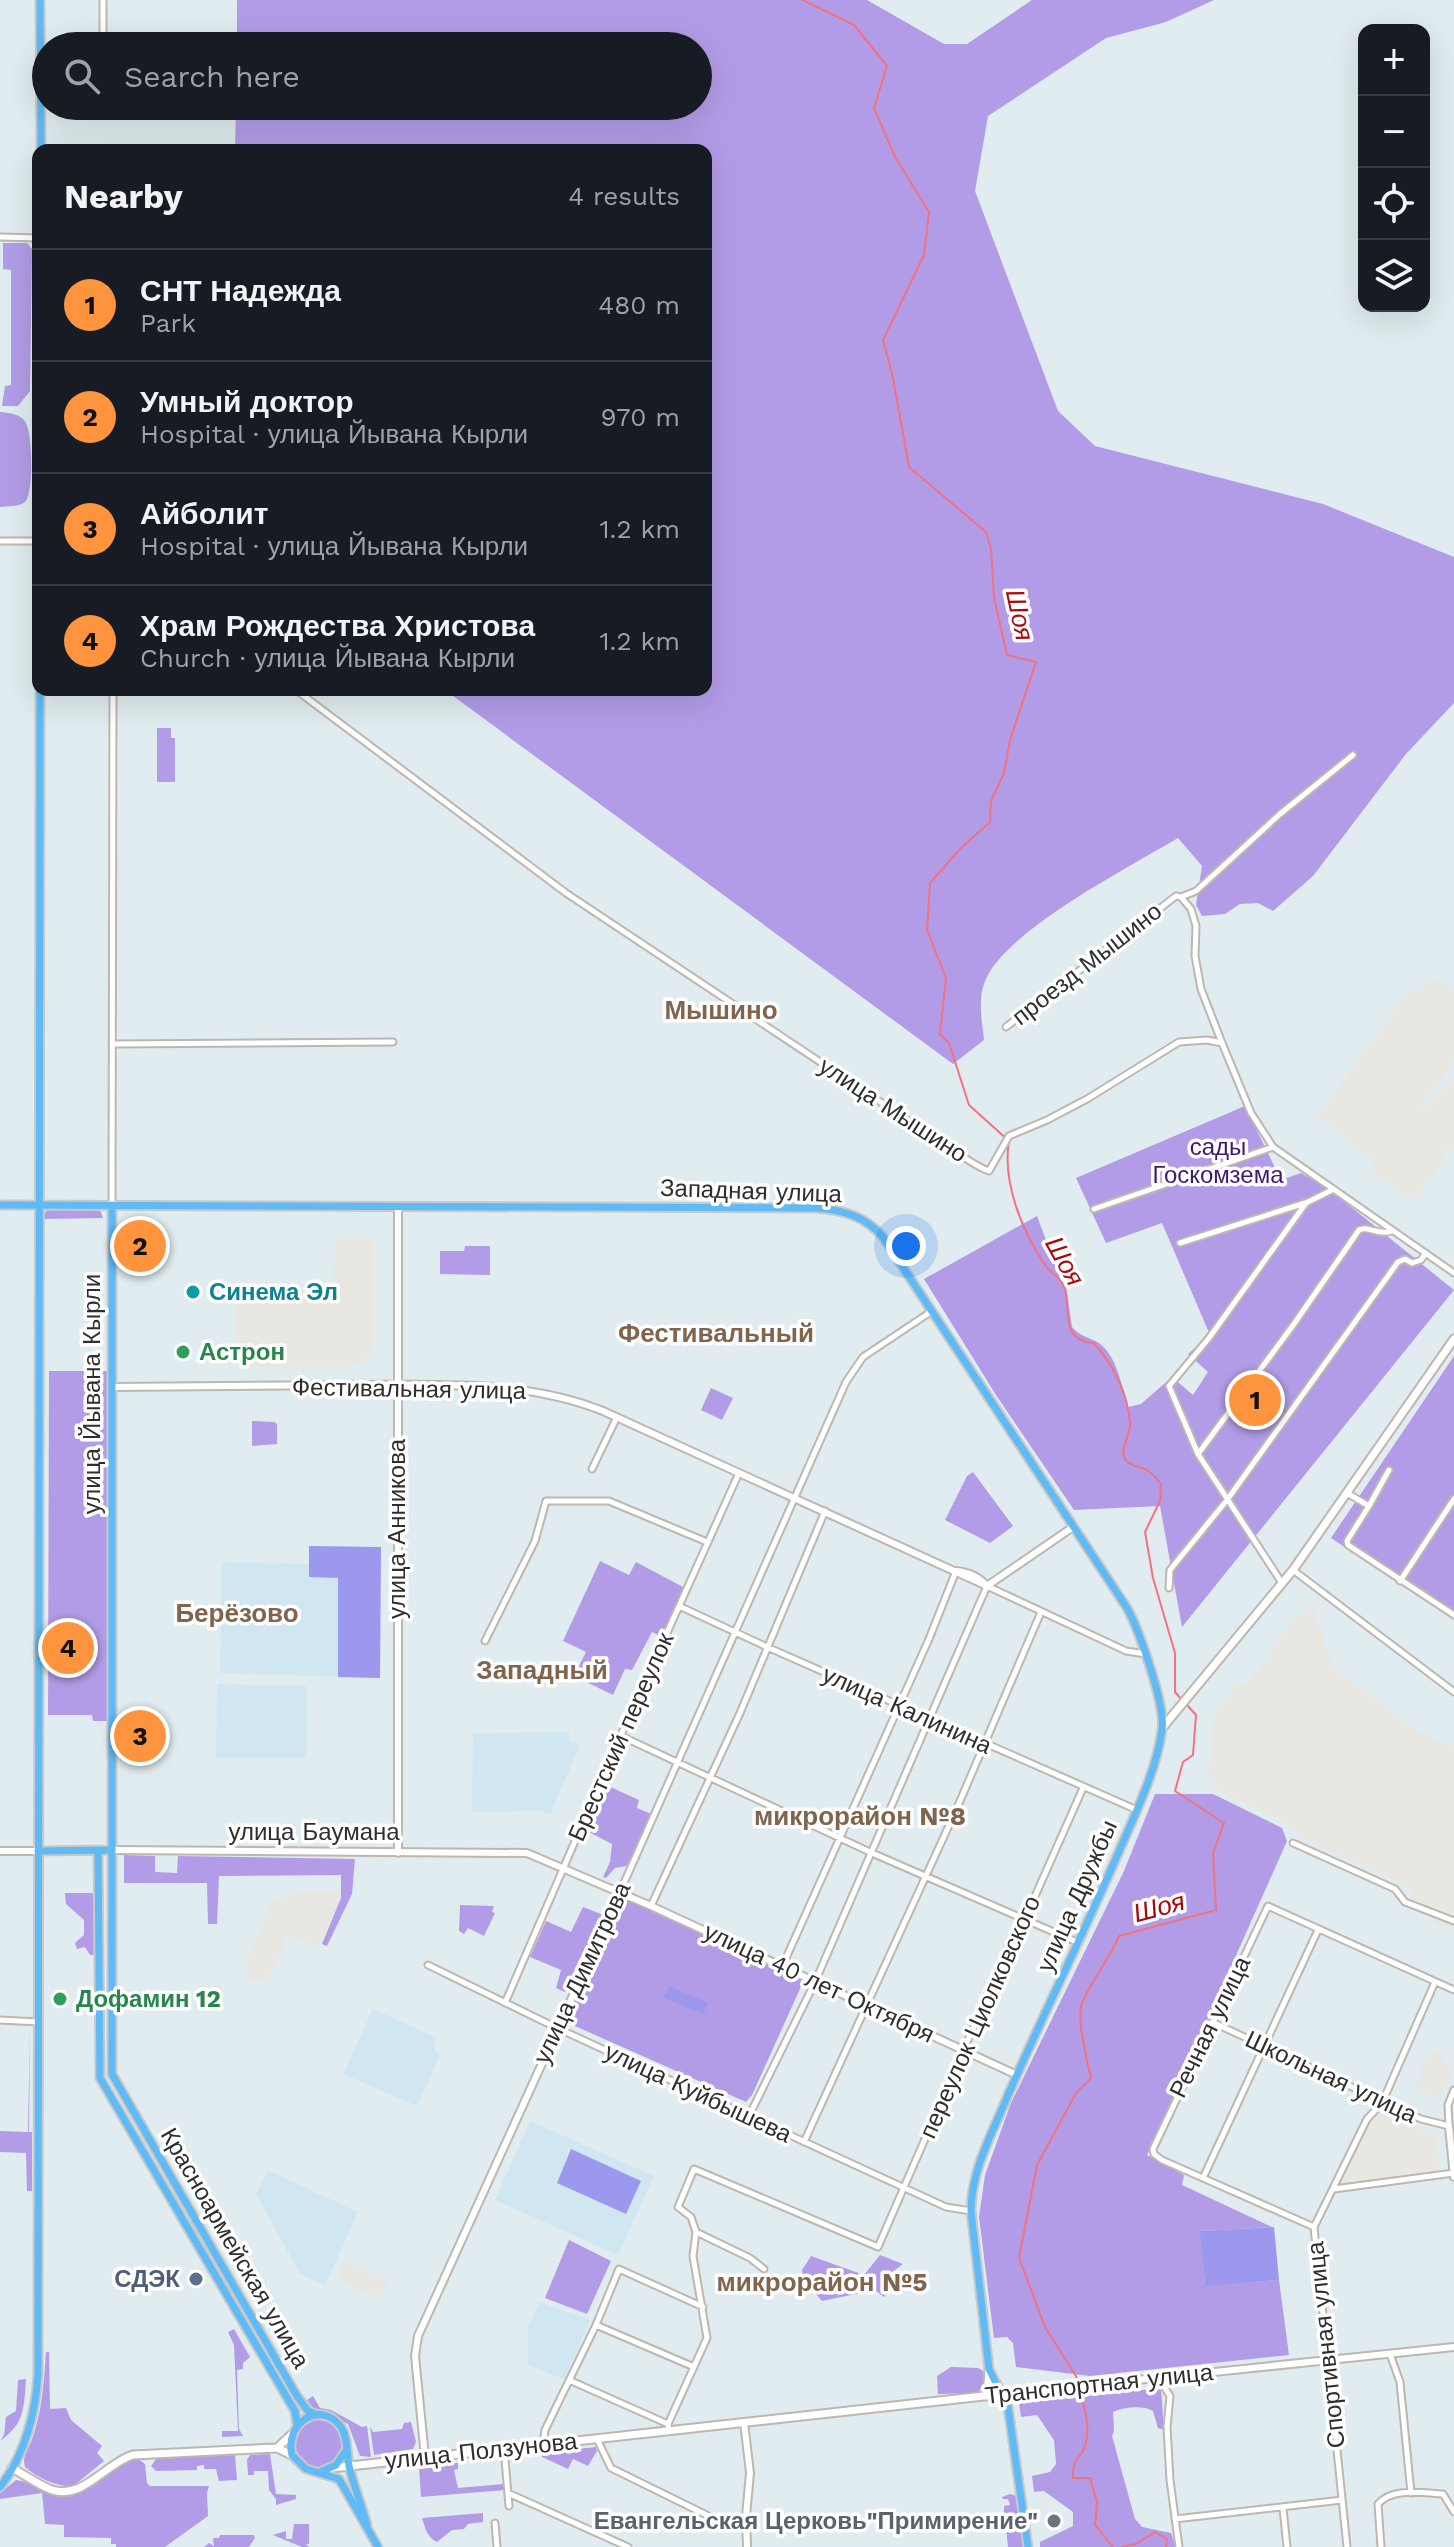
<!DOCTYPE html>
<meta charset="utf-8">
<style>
:root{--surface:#171b24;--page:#242831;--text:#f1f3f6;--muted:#9ea1a6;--line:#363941;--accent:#ff943e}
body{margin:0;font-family:"Work Sans",sans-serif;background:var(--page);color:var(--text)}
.controls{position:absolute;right:24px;top:24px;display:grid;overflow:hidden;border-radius:16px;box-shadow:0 8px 32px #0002}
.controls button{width:72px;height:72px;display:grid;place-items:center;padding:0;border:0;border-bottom:2px solid var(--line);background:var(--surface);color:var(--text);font:40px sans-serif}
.you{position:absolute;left:906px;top:1246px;width:28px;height:28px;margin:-20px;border:6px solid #fff;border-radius:50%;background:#1a73e8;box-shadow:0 0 0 12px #1a73e833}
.badge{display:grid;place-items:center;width:52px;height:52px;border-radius:50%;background:var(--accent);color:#111;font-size:26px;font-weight:700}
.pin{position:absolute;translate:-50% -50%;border:4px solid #fff;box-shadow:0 2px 8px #0006}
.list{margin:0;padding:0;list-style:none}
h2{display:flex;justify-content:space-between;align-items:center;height:104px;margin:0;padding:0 32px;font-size:34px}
h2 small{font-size:26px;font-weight:400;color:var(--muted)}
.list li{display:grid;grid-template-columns:52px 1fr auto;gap:24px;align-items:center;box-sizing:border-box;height:112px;padding:0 32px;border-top:2px solid var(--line)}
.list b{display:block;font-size:30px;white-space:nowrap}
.list p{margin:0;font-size:26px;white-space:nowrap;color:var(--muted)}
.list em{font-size:26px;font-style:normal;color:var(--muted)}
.icon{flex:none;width:44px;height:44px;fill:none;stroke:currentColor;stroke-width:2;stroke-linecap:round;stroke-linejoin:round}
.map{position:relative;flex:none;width:1454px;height:2547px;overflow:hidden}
.search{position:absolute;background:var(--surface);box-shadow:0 8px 32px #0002;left:32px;top:32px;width:680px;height:88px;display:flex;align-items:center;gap:20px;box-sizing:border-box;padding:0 28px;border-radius:44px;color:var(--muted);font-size:30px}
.panel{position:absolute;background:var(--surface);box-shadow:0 8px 32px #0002;left:32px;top:144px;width:680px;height:552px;border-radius:16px}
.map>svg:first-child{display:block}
.industrial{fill:#e8e7e1}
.education{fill:#d0e7f1}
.green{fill:#b29ce7}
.pitch{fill:#9c98ee}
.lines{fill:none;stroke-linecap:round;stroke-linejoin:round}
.stream{stroke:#f3727f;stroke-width:2}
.minor-casing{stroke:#beb6b0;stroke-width:9}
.tertiary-casing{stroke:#beb6b0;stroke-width:10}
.secondary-casing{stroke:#beb6b0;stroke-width:11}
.primary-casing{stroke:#c9c9c9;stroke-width:11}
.minor{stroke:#fff;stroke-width:5}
.tertiary{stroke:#fff;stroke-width:6}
.secondary{stroke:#fff;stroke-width:7}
.primary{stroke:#5fbaf5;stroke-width:7}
.culture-dot{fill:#0f9aa8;stroke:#fff;stroke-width:3}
.leisure-dot{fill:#2e9e5b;stroke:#fff;stroke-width:3}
.service-dot{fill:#5c6f8a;stroke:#fff;stroke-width:3}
.worship-dot{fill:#6b7280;stroke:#fff;stroke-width:3}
.labels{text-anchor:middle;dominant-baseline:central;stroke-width:7;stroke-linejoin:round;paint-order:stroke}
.street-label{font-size:24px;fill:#2e2e2e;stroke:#fff}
.park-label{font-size:24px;fill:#3e1970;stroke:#fff}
.culture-label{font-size:24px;font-weight:bold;fill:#0d838f;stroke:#fff;text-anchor:start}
.leisure-label{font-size:24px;font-weight:bold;fill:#27864d;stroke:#fff;text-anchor:start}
.service-label{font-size:24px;font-weight:bold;fill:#4e5e75;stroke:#fff;text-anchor:end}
.worship-label{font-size:24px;font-weight:bold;fill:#5b616d;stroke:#fff;text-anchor:end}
.water-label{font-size:26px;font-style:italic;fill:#a60a0d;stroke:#fff}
.neighbourhood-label{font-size:26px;font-weight:bold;fill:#81644c;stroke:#fff}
</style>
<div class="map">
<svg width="1454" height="2547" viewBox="0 0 1454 2547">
<rect width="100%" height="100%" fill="#e0ecef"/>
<!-- industrial -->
<path class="industrial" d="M1433 979 1442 981 1454 991V1060L1414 1117 1454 1077V1152L1447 1148 1442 1163 1414 1201 1370 1170 1375 1162 1317 1116 1407 994Z
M335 1238H374L373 1357H366V1364H349V1367H235V1291L334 1290Z
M1312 1604 1332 1666 1421 1733 1448 1746H1454V1931L1431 1920 1436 1910 1409 1899 1412 1889 1302 1837 1284 1821 1218 1791 1208 1773 1215 1713 1232 1693 1230 1690 1236 1681 1244 1686 1270 1658 1266 1654 1299 1614 1302 1617Z
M297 1892H339L340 1899 320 1944 296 1940 288 1935 267 1981H247L248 1958 272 1902Z
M1430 2050 1441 2055 1442 2063 1453 2068 1440 2099 1414 2088Z
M1374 2112 1436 2137 1440 2171 1340 2185Z
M345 2262 387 2281 380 2298 337 2279Z"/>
<!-- education -->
<path class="education" d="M309 1546 381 1547 380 1678 220 1673 222 1562 309 1564Z
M217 1684 306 1686V1758H216Z
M569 1732V1741L580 1745 550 1814 540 1811 472 1812 473 1733Z
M373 2009 437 2038 434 2049 440 2055 417 2106 343 2074Z
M530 2121 654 2176 618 2255 495 2200Z
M268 2170 358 2212 325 2285 300 2274 256 2194Z
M540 2302 590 2320 564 2379 528 2365V2327Z"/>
<!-- green -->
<path class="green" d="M237 0H867L944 44H967L1032 0H1214L1166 22 1106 38 988 116 975 191 1058 411 1095 446 1323 504 1454 557V703L1406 754 1313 876 1273 911 1258 903 1240 904 1225 914 1202 916 1196 905 1202 866 1178 838C1131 866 1007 930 986 979 977 998 982 1020 984 1040L953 1064 445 690H706V150H235L236 106H698V46H237Z
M3 243H27L32 249 30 391 18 406H2L5 386 11 385V270L3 269Z
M0 412C9 413 17 413 24 420 33 428 34 494 25 502 19 507 8 506 0 507Z
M157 728H171V738H175V782H157Z
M1245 1106 1281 1180 1301 1173 1330 1190 1454 1290 1182 1627 1160 1506 1074 1510 996 1395 924 1279 1037 1216 1061 1280 1066 1286 1072 1327C1081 1337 1089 1337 1099 1343 1117 1356 1122 1387 1128 1407L1141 1404 1172 1377 1193 1395 1208 1372 1188 1354 1210 1335 1162 1223 1106 1243 1076 1178Z
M53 1208 96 1209 101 1212 103 1218 42 1219 46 1211Z
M465 1246H490V1275L440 1274V1251H464Z
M1454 1356V1619L1331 1538Z
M49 1371H107V1721H93L92 1715H48Z
M711 1388 733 1398 722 1420 701 1410Z
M252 1421 274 1422 277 1424V1444L252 1446Z
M973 1472 1013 1526 990 1543 945 1520 967 1476Z
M600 1561 629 1575 636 1562 685 1588 662 1637 652 1632 632 1670 625 1669 613 1695 574 1676 586 1652 563 1641Z
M606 1785 639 1800 637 1808 651 1814 627 1866 615 1868 606 1878 603 1877 610 1862 612 1844 585 1830Z
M1155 1794H1213L1282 1828 1287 1841 1147 2155 1184 2175 1182 2185 1272 2227 1201 2231 1205 2285 1279 2280 1289 2355 1090 2376 1016 2367 1013 2343 1007 2337 994 2338 979 2217 985 2175 1011 2103 1124 1871Z
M124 1855 155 1856V1872L177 1873 178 1856 355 1859 352 1894 327 1946 322 1944 341 1898V1875L219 1876 217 1924H208L207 1883H124Z
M65 1893H92L95 1897 96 1951 93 1955H90L85 1947 77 1949 75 1943 84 1935V1920L66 1904Z
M623 1896 746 1951 752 1956 804 1980 752 2095 746 2102 566 2022Z
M460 1905 494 1906 492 1912 495 1913 484 1936 468 1928 464 1934 459 1931Z
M583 1907 606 1916 587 1958 581 1956 565 1992 556 1988 561 1970 530 1957 546 1921 571 1932Z
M30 2027 29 2132H32V2191H27L26 2153 0 2152V2131L28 2132Z
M569 2240 611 2261 587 2314 545 2298Z
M880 2255 903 2264 895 2270 894 2279 884 2297 875 2290 822 2301 803 2279 802 2270 811 2256 864 2275Z
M234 2329 250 2357 243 2363V2369L237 2370 239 2429 243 2436 222 2437V2431H238L234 2345 228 2332Z
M46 2352H49L50 2409 66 2408 71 2420 102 2446 97 2453 104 2461 72 2487C54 2485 39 2479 25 2467 22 2457 27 2451 31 2442 42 2413 44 2382 46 2352Z
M951 2367 978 2368 983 2371 984 2383 978 2393 938 2394 937 2376Z
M26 2379C24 2407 25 2424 0 2441L4 2435 6 2417 16 2411 18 2380Z
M1161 2388 1164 2430 1158 2428 1153 2411C1142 2405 1124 2407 1113 2412L1114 2431 1112 2436 1135 2519 1142 2527 1171 2533 1176 2547H1040V2542L1073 2526V2512L1044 2491 1034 2492 1032 2476 1050 2472 1056 2464 1054 2440 1037 2415 1021 2417 1019 2403Z
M313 2396 320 2408 331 2410 362 2427 367 2426 371 2457 360 2456 348 2424 329 2415 316 2412 307 2400Z
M294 2444a24 24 0 1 1 48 0a24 24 0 1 1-48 0Z
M411 2422 416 2442 413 2449 374 2455 370 2427 373 2432 402 2429 404 2423Z
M596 2447 597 2451 588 2466 573 2459 568 2469 542 2457 541 2453Z
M270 2454 276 2494 296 2495V2499L276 2505V2499L269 2490 268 2471H254V2475H248L247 2460 250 2455Z
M235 2455 237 2480 219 2481 216 2469H204V2465L197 2466V2470L156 2471 151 2466 156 2459Z
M138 2459 145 2464 147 2483 150 2486H209L207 2493 208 2516 165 2547H116V2544H111V2538L64 2537V2525L45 2524 42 2493 0 2499V2493L16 2480C31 2481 43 2494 58 2495 92 2499 107 2465 138 2459Z
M458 2463V2469L454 2470 458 2488 504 2484 505 2490 421 2497 419 2467Z
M1010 2494 1017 2496 1024 2547H1008L1006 2528 1010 2525 1009 2517 1004 2516V2506L1010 2505 1008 2499H1003L1002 2497Z
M483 2513V2522L468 2524 464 2529 452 2530 437 2542C427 2538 425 2527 422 2518Z
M294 2524H309V2544H306L309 2547H302L273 2535 286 2531V2539H292Z
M220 2535H254L255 2538 249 2547H204L209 2543 214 2546 213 2538H219Z"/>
<!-- pitch -->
<path class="pitch" d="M309 1546 381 1547 380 1678 338 1677V1578L309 1577Z
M669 1986 708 2003 703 2014 664 1998Z
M571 2149 641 2181 626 2214 557 2183Z
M1274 2227 1279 2280 1205 2286 1200 2231Z"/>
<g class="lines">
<!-- stream -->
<path class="stream" d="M803 0 854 25 887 66 874 108 895 157 929 212 924 255 883 340 893 378 909 467 986 532 991 549 994 598 1007 655 1036 662 1010 740 1004 773 991 801 990 822 960 849 930 883 927 930 946 978 940 1034 949 1043 969 1105 1009 1141C1002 1182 1022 1231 1045 1265 1051 1274 1062 1278 1065 1289 1071 1312 1060 1340 1094 1343 1113 1364 1128 1394 1130 1423 1131 1434 1119 1450 1125 1459 1130 1467 1141 1466 1148 1471 1153 1474 1157 1479 1161 1484L1160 1501 1145 1532 1153 1578 1175 1653V1692L1182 1700
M1078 2384 1076 2376 1045 2327 1019 2258 1037 2165 1076 2093 1091 2078C1087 2060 1076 2018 1082 2003 1091 1982 1109 1959 1119 1936L1216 1910 1213 1853 1224 1823 1175 1791 1183 1762 1193 1755 1196 1715 1187 1705
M1080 2390C1084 2405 1090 2427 1086 2442 1083 2459 1072 2454 1073 2478H1090L1097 2502 1095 2525 1113 2547
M1122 2547 1136 2544 1155 2532 1167 2539 1166 2547"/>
<defs>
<path id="minor" d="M103 36V0
M0 237 38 238
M0 541H38
M296 690 566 893 945 1145C960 1153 973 1166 989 1171L1009 1136 1047 1120 1087 1099 1179 1042 1207 1040 1222 1043 1251 1113 1273 1147 1454 1273
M1181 897 1196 891 1280 814 1353 755
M1006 1027 1176 896 1181 897 1191 909 1196 926 1195 956 1201 989 1222 1043
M112 1044 393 1042
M112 1205 113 690
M1094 1209 1273 1147
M1180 1243 1305 1203
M1198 1454 1294 1324 1359 1230C1369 1225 1375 1236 1392 1231
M592 1469 617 1417
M1347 1493 1369 1506 1347 1541 1348 1545 1454 1615
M1369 1506 1389 1470
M1293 1570 1454 1692
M1400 1581 1454 1499
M1282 1583 1198 1454 1169 1386 1209 1338 1306 1203 1332 1190
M1169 1588 1170 1570 1227 1500 1398 1262 1405 1259 1412 1263 1421 1260 1426 1253
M679 1606 767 1647 1137 1810
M485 1641 535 1541 546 1501H609L707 1542
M621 1736 872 1853 1079 1943
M1293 1843 1395 1889 1405 1902 1454 1921
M620 1892 846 1382 863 1357 932 1311
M651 1906 740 1713 825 1511
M428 1965 557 2028 946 2207 971 2211
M782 1967 929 1639 956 1571
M505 2003 621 1735 739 1473
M0 2020 39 2022
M1212 2022 1421 2119 1449 2126 1448 2105 1454 2090
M749 2116 815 1982 987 1586 1126 1651 1146 1654
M804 2142 957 1808 1041 1612
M1203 2178 1318 1930
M1334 2189 1454 2173
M1314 2227 1162 2160 1154 2154 1153 2149 1268 1906 1454 1990
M1314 2227 1347 2547
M1314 2227 1367 2119 1382 2103 1435 1982
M696 2232 750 2258 764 2269
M596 2325 694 2367
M1390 2354 1400 2382 1411 2493
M1158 2377 1170 2396 1167 2427 1170 2480 1179 2547
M569 2380 668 2424
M669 2430 668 2424 707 2338 693 2256 696 2232 691 2217 678 2207 694 2169 878 2247 1021 1918 1028 1912 1083 1788
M597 2439 611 2468 731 2527
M543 2444 545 2430 596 2325 619 2269 703 2307
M504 2448 509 2506
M508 2493 628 2547
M1283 2508 1287 2547
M1175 2519 1342 2500
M495 2523 497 2547
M1381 2547 1378 2504C1392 2487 1423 2493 1443 2494L1454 2512"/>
<path id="tertiary" d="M398 1206V1853
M113 1387C192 1387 271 1386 351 1385 435 1385 524 1379 603 1411L987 1586
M956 1571C968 1572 979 1577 987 1586
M987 1586 1073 1527
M111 1850 527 1853 651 1906 1017 2075
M0 1851H38
M1449 2126 1454 2177
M1002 2394 1454 2347
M744 2422 750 2473 746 2516 747 2547
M425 2457 415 2356 418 2336 620 1892"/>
<path id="secondary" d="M1163 1727 1293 1570 1454 1339
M987 2396 989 2371
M277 2448 291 2435
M12 2468C25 2475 38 2485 52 2490 83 2500 106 2463 133 2455L277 2448 292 2455
M332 2468 1002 2394"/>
<path id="primary" d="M40 0 41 150
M0 1205 816 1208C843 1210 865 1216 883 1237L1127 1608C1139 1630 1166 1706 1162 1730 1156 1773 1134 1816 1117 1856 1082 1937 1043 2015 1008 2095 993 2132 971 2170 971 2211L989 2369 1008 2407 1028 2547
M112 1205V2074L297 2396 308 2411 318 2415
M98 1850 100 2078 289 2401 295 2411 297 2425
M38 1851 111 1850
M322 2471 336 2465 345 2452
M0 2487C25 2455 36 2412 38 2373L40 690
M367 2525C362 2506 355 2489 350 2470 346 2457 349 2439 341 2427 321 2399 284 2423 292 2455L306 2469 339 2479 378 2547"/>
</defs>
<!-- minor casing -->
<use href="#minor" class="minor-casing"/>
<!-- tertiary casing -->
<use href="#tertiary" class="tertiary-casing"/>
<!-- secondary casing -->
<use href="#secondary" class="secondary-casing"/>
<!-- primary casing -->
<use href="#primary" class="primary-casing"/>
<!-- minor -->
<use href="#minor" class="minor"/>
<!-- tertiary -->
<use href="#tertiary" class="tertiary"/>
<!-- secondary -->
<use href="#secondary" class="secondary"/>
<!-- primary -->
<use href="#primary" class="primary"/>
</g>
<!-- markers -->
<circle class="culture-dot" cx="193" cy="1292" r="8"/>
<g class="leisure-dot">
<circle cx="183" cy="1352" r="8"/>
<circle cx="60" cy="1999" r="8"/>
</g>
<circle class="service-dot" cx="196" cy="2279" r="8"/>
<circle class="worship-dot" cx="1054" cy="2521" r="8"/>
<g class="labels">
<!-- street labels -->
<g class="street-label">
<text transform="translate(1087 964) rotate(-38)">проезд Мышино</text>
<text transform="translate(893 1110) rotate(33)">улица Мышино</text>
<text transform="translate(751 1191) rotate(2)">Западная улица</text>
<text transform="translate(409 1389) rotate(1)">Фестивальная улица</text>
<text transform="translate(92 1394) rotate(-90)">улица Йывана Кырли</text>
<text transform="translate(397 1529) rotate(-90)">улица Анникова</text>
<text transform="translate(907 1710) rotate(24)">улица Калинина</text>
<text transform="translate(621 1737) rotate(-66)">Брестский переулок</text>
<text x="314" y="1832">улица Баумана</text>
<text transform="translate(1077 1896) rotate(-66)">улица Дружбы</text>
<text transform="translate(582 1973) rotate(-65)">улица Димитрова</text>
<text transform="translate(819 1983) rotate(25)">улица 40 лет Октября</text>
<text transform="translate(980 2017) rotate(-66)">переулок Циолковского</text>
<text transform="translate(1210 2027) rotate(-64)">Речная улица</text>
<text transform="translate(1331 2077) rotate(25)">Школьная улица</text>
<text transform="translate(698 2093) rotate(25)">улица Куйбышева</text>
<text transform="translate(235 2248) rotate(60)">Красноармейская улица</text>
<text transform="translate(1326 2345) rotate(-96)">Спортивная улица</text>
<text transform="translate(1099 2384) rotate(-6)">Транспортная улица</text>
<text transform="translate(481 2451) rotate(-6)">улица Ползунова</text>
</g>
<!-- park labels -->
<g class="park-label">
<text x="1218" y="1147">сады<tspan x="1218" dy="28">Госкомзема</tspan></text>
</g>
<!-- culture labels -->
<g class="culture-label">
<text x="209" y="1292">Синема Эл</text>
</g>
<!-- leisure labels -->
<g class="leisure-label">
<text x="199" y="1352">Астрон</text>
<text x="76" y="1999">Дофамин 12</text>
</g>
<!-- service labels -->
<g class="service-label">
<text x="180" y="2279">СДЭК</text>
</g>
<!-- worship labels -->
<g class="worship-label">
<text x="1038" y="2521">Евангельская Церковь"Примирение"</text>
</g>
<!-- water labels -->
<g class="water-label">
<text transform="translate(1020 615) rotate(78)">Шоя</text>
<text transform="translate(1065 1261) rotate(61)">Шоя</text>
<text transform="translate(1159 1907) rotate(-15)">Шоя</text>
</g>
<!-- neighbourhood labels -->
<g class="neighbourhood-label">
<text x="721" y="1010">Мышино</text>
<text x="716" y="1333">Фестивальный</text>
<text x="237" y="1613">Берёзово</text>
<text x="542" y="1670">Западный</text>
<text x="860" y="1816">микрорайон №8</text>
<text x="822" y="2282">микрорайон №5</text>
</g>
</g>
</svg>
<div class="controls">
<button>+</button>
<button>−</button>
<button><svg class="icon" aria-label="locate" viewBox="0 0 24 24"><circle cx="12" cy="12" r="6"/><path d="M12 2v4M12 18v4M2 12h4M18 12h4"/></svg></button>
<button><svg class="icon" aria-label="layers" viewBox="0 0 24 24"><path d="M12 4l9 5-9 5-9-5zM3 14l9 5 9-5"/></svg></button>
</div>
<div class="you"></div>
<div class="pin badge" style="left:1255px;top:1400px">1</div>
<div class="pin badge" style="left:140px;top:1246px">2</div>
<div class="pin badge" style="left:140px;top:1736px">3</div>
<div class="pin badge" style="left:68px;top:1648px">4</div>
<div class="search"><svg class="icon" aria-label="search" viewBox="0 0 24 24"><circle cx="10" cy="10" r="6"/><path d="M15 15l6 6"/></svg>Search here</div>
<section class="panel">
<h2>Nearby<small>4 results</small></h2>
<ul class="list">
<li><span class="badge">1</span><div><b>СНТ Надежда</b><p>Park</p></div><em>480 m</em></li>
<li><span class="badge">2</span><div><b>Умный доктор</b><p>Hospital · улица Йывана Кырли</p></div><em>970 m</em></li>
<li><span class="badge">3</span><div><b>Айболит</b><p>Hospital · улица Йывана Кырли</p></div><em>1.2 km</em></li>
<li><span class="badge">4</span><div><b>Храм Рождества Христова</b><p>Church · улица Йывана Кырли</p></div><em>1.2 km</em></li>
</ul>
</section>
</div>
